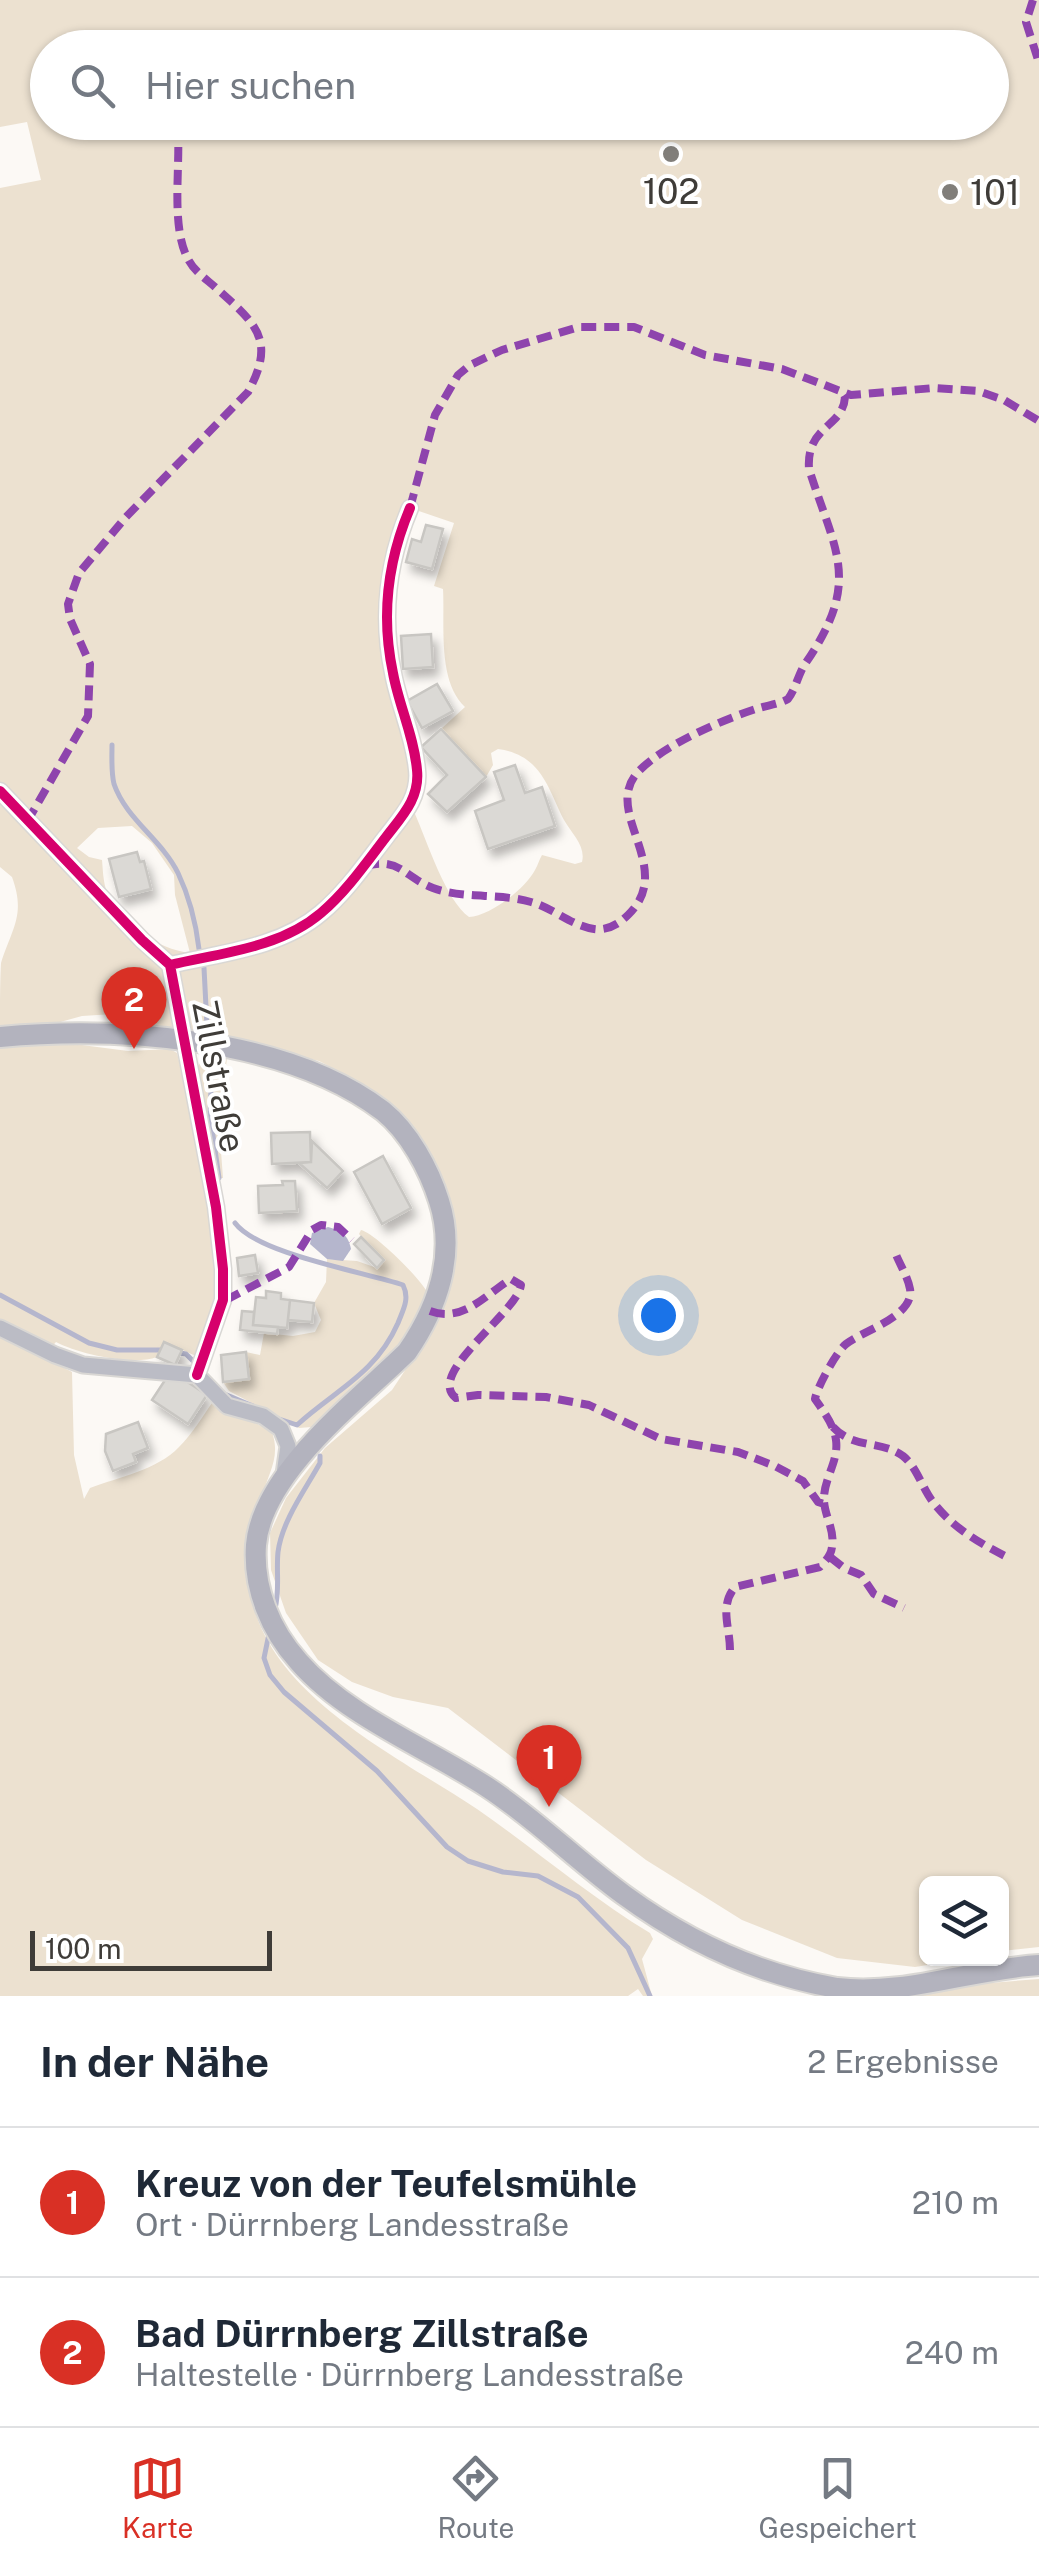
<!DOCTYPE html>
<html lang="de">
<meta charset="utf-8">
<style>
:root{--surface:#fff;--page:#f2f2f3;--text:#1f2937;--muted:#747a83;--line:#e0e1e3;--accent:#d93025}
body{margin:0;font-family:"Public Sans",sans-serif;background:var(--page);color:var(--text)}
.controls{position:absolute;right:30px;bottom:30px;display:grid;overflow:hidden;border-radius:15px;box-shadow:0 2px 8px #0004}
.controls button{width:90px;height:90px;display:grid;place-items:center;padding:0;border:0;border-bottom:2px solid var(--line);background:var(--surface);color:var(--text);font:50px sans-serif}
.scale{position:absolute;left:30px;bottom:25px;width:242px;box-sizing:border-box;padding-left:10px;border:5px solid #3f3c38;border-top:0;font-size:28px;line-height:35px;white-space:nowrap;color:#3f3c38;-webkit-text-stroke:8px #fff;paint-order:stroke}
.you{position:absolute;left:658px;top:1315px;width:35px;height:35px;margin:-25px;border:8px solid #fff;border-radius:50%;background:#1a73e8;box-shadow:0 0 0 15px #1a73e833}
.badge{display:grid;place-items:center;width:65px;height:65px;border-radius:50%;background:var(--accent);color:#fff;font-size:32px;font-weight:700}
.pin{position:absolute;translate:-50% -82px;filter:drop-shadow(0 2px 5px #0008)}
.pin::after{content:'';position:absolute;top:52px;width:35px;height:30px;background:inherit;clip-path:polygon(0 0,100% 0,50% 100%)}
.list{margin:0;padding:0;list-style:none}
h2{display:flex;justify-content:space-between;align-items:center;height:130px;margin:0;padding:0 40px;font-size:42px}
h2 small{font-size:32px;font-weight:400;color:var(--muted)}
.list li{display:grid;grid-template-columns:65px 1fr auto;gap:30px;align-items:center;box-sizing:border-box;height:150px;padding:0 40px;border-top:2px solid var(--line)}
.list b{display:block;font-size:38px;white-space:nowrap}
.list p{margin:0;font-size:32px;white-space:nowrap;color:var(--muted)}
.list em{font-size:32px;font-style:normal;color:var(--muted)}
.icon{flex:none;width:55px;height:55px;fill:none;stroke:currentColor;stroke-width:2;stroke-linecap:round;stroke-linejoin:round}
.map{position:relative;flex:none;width:1039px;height:1996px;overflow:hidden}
.search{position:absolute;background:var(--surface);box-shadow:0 2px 8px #0004;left:30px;right:30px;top:30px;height:110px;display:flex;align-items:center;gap:25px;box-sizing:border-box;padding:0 35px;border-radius:55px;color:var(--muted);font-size:38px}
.sheet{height:430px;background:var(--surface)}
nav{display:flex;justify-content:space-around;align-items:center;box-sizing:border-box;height:140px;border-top:2px solid var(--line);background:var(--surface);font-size:28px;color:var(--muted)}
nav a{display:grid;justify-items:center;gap:5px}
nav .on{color:var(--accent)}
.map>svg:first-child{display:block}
.green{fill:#ece1d0;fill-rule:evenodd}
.water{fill:#b5b6cd}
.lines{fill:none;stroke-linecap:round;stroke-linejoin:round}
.stream{stroke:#b5b6cd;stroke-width:5}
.building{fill:#dbd9d5;stroke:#c8c6c2;stroke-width:2.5;filter:url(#shadow)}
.minor-casing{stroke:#d9d7d4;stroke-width:19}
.major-casing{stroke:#d9d7d4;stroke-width:24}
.minor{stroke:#bbbcc5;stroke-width:15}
.major{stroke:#b3b3be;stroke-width:20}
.quiet{stroke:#8e44ad;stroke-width:8;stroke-dasharray:15 8;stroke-linecap:butt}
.cycleway-casing{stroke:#fff;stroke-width:16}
.cycleway{stroke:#d6006c;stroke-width:10}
.poi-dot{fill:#817e7a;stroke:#fff;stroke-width:4}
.labels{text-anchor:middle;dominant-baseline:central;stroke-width:8;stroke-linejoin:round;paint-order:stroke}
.poi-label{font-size:35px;fill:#3f3c38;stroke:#fff}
.street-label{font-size:35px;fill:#3f3c38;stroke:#fff}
</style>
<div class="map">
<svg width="1039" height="1996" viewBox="0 0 1039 1996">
<defs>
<filter id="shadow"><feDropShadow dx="5" dy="8" stdDeviation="5" flood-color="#0004"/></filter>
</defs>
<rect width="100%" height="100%" fill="#fcf9f5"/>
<!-- green -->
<path class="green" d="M0 0H1039V1947L1002 1951V1884H926V1959H964L915 1967 837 1958 742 1920 646 1860 448 1708 393 1697 352 1682 318 1660 286 1613 271 1570 270 1533 286 1498 325 1448 392 1390 435 1325 453 1277 456 1250 454 1223 436 1167 423 1141 404 1117 352 1078 319 1061 195 1031 151 1026 114 1014 82 1016 53 1024 0 1028C0 1008 0 981 1 963 12 928 26 915 12 877L0 867V188L41 180 27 122 0 127ZM48 48H992V122H48ZM407 507 454 523 434 586 443 589C445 624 437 681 465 707L441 729 486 777 493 765 491 753 498 749C542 755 548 789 564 820 572 834 586 846 582 862L575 864 542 855C539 860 538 865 535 870 525 889 490 916 469 917 446 901 427 841 415 814V808C384 850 352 903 305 930 273 948 236 956 201 964L194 953C224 946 254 943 282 930 321 913 413 819 412 776 412 749 398 721 392 695 378 633 378 564 407 507ZM132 826 152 843 174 875 175 895 190 953C158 949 119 924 107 892 103 882 103 870 102 860L89 857 77 848 98 828Z
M51 1041 128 1051 170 1049 177 1053 202 1156 220 1287 198 1357 165 1342 157 1357C132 1366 79 1354 56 1342L43 1357 72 1372 74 1455 84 1499 90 1488C119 1477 157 1470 179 1447 192 1434 203 1416 214 1400L272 1432C281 1458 268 1473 262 1497 253 1529 245 1562 251 1595 269 1696 399 1757 477 1809 535 1849 589 1896 650 1933L653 1939 642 1959 652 1996H643L638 1989 628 1996H0V1046Z
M206 1055 227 1058 219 1125 223 1178H215L196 1069Z
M361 1230C375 1233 424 1282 428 1294L404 1341 312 1427 299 1428 229 1391 223 1382 249 1379 246 1352 260 1355 264 1333 293 1336 315 1332 321 1320 314 1303 326 1282 327 1259 357 1261 377 1268 384 1261 359 1234Z
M1039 1979V1996H916L965 1985Z"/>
<!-- water -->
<path class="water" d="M328 1227C342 1231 348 1235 351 1249L343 1261 327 1259 310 1244 312 1233Z"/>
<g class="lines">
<!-- stream -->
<path class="stream" d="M112 745C112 757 111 772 114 784 126 819 162 840 178 873 189 896 196 924 199 949
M204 968 207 1026
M212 1065 210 1114 219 1178
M235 1223C258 1254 364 1272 403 1285 410 1299 403 1310 398 1323 375 1375 335 1390 297 1425L276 1418
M0 1295 89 1343 117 1350H164
M174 1352 186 1354 198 1366
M222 1393 253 1406
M275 1609C280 1589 276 1572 278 1552 282 1521 305 1490 320 1463V1456
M270 1629 264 1658 270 1675 284 1692 377 1771 447 1847 468 1861 503 1872 538 1876 578 1897 628 1948 650 1996"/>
</g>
<!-- building -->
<path class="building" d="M426 525 443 529 432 569 406 562 412 539 421 542Z
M431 634 433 667 403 669 401 636Z
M437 684 453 711 422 728 407 701Z
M441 729 486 777 447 812 428 794 447 775 421 747Z
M515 765 525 793 542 787 555 826 488 849 475 811 504 800 494 772Z
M137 852 140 862 144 861 151 889 119 897 109 859Z
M310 1132 311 1162 272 1164 271 1133Z
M312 1141 343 1171 327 1188 299 1163 311 1162Z
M383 1156 411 1208 382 1224 354 1172Z
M282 1181H295L297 1211 259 1213 258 1186 283 1185Z
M361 1237 384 1260 377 1268 354 1244Z
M255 1255 258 1273 239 1276 237 1258Z
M266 1291 281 1293V1299L290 1300 287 1328 253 1325 256 1297 266 1298Z
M290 1300 314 1303 312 1322 288 1320Z
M242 1311 254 1312 253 1325 278 1327 277 1334 240 1330Z
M164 1342 182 1350 175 1365 157 1357Z
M246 1352 249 1379 223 1382 221 1355Z
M171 1371 207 1395 188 1424 152 1400Z
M138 1422 148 1448 133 1454 136 1462 113 1471 105 1451 106 1434Z"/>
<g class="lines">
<defs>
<path id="minor" d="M0 791 142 940 170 965 216 1207 223 1269V1300L197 1375
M170 965C221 953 280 948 321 913 346 892 366 863 386 837 402 816 420 798 417 770 414 736 399 706 393 673 381 617 388 560 410 508
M0 1328 55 1355 83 1365 197 1375 227 1406 263 1416 281 1429 288 1446 284 1474"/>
<path id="major" d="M0 1037C117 1026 286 1037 383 1111 409 1132 429 1169 439 1201 456 1254 438 1307 407 1352 358 1400 262 1473 256 1545 253 1588 270 1630 299 1662 346 1716 427 1748 487 1787 536 1819 577 1861 624 1895 687 1941 760 1975 837 1988 906 1996 971 1969 1039 1965"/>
</defs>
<!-- minor casing -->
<use href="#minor" class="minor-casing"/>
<!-- major casing -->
<use href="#major" class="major-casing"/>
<!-- minor -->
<use href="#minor" class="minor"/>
<!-- major -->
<use href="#major" class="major"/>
<!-- quiet -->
<path class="quiet" d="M1033 0 1026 22 1039 63
M410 508 435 415 458 375 470 365 502 350 579 327H634L705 355 782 369 851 395 934 388 978 391 1004 400 1039 421
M27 822 88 716 90 664 70 619 68 604 79 573 126 517 248 392C277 339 255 323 215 287 206 279 194 271 188 259 171 228 180 170 178 134
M364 866C401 857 402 876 433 888 463 899 500 893 531 902 553 908 572 926 594 929 607 931 619 924 628 915 677 868 601 812 638 772 663 745 724 719 759 708 769 705 779 704 788 699 796 688 798 675 805 664 862 581 836 554 809 469 806 425 843 428 845 397L842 393
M226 1300 289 1267 312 1230 321 1225 338 1227 352 1240
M430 1311C463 1323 485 1295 511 1279L521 1285C517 1313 425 1374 456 1398L478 1395 546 1397 589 1405 661 1439 738 1452 775 1466 803 1481 818 1502 824 1504
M833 1427C853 1449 881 1440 903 1456 917 1467 922 1488 933 1502 952 1527 979 1543 1007 1557
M830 1557 844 1568 861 1575 874 1594 904 1608
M730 1650C730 1627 719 1606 735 1587L820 1567C826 1560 831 1556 832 1547 835 1530 825 1517 824 1501 823 1479 839 1462 836 1440 834 1425 824 1412 815 1399 817 1387 837 1351 846 1344 862 1331 915 1316 910 1289 908 1277 899 1263 895 1252"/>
<defs>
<path id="cycleway" d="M0 791 142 940 170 965 216 1207 223 1269V1300L197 1375
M170 965C221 953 280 948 321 913 346 892 366 863 386 837 402 816 420 798 417 770 414 736 399 706 393 673 381 617 388 560 410 508"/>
</defs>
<!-- cycleway casing -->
<use href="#cycleway" class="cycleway-casing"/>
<!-- cycleway -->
<use href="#cycleway" class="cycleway"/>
</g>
<!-- markers -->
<g class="poi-dot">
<circle cx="671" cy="154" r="10"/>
<circle cx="950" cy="192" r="10"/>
</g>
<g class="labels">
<!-- poi labels -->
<g class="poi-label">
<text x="671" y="191">102</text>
<text x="970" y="192" text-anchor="start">101</text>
</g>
<!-- street labels -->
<g class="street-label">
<text transform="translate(219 1076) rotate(79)">Zillstraße</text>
</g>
</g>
</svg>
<div class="controls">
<button><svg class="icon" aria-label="layers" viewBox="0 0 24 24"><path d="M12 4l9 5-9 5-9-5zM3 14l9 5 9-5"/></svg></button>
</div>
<div class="scale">100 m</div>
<div class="you"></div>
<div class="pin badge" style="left:549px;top:1807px">1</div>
<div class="pin badge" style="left:134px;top:1049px">2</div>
<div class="search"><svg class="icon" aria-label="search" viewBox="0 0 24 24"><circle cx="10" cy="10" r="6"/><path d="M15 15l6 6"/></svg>Hier suchen</div>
</div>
<section class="sheet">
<h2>In der Nähe<small>2 Ergebnisse</small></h2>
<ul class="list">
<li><span class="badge">1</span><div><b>Kreuz von der Teufelsmühle</b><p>Ort · Dürrnberg Landesstraße</p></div><em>210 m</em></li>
<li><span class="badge">2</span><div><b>Bad Dürrnberg Zillstraße</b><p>Haltestelle · Dürrnberg Landesstraße</p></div><em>240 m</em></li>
</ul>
</section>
<nav>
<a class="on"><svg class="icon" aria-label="map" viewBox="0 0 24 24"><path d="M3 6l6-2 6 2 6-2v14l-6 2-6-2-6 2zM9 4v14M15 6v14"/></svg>Karte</a>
<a><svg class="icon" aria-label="directions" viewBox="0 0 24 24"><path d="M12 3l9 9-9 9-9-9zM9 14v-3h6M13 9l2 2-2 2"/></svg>Route</a>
<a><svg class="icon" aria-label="saved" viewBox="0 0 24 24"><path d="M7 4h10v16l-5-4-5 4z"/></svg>Gespeichert</a>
</nav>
